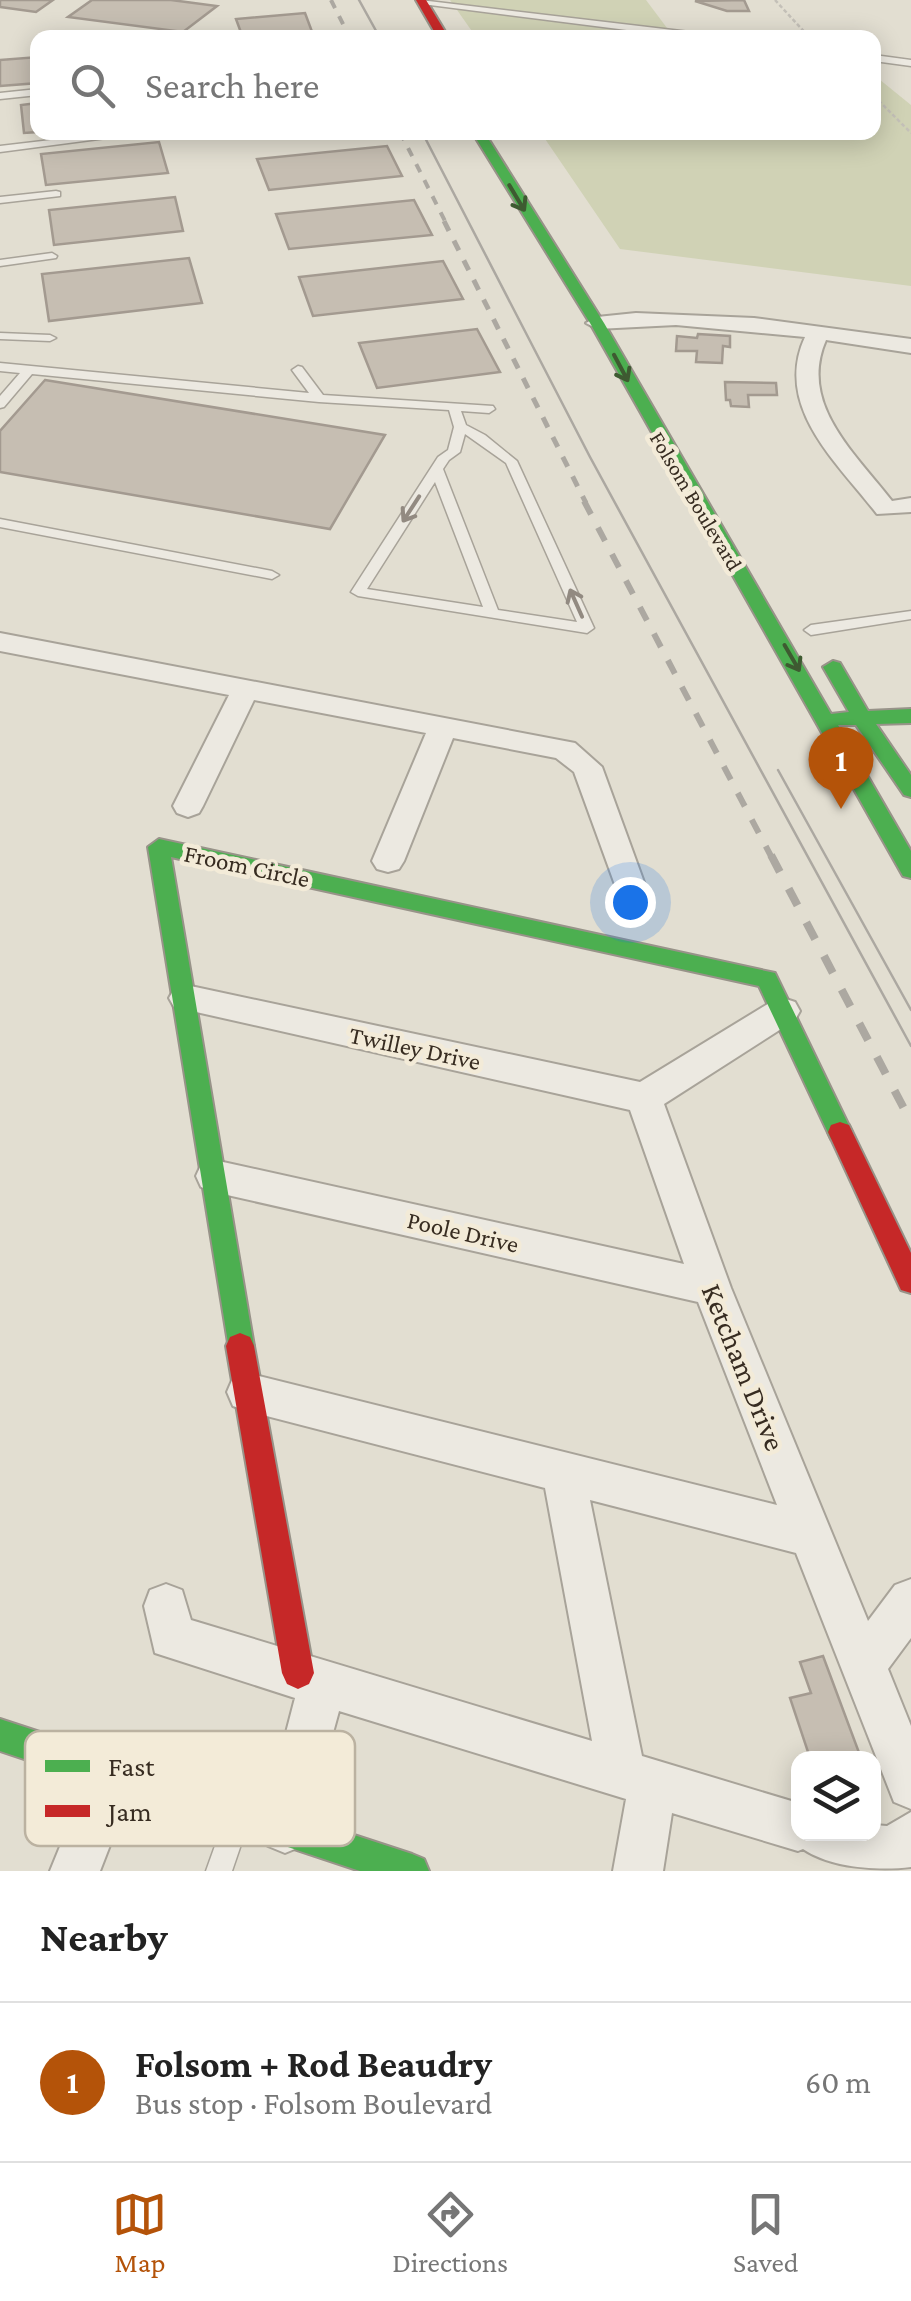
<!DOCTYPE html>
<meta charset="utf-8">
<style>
:root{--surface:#fff;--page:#f2f2f2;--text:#222;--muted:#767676;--line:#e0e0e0;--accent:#b45309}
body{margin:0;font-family:"Crimson Pro",serif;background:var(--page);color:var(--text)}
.controls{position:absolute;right:30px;bottom:30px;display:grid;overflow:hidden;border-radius:20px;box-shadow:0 5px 25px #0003}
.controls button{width:90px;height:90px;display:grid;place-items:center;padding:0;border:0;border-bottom:2px solid var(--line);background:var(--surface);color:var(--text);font:50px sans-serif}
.you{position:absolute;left:630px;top:902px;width:35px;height:35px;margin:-25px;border:8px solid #fff;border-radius:50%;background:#1a73e8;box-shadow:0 0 0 15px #1a73e833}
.badge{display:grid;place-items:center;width:65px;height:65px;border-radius:50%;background:var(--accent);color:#fff;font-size:32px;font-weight:700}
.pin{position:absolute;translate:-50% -82px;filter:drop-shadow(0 2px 5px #0008)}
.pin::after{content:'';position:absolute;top:52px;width:35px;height:30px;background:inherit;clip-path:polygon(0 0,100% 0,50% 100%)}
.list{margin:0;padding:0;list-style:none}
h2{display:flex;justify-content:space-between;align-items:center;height:130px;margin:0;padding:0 40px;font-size:42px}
h2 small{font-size:32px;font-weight:400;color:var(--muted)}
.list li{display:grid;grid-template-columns:65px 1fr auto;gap:30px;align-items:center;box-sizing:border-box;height:160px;padding:0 40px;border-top:2px solid var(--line)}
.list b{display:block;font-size:38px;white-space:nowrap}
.list p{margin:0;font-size:32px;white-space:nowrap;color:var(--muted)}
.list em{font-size:32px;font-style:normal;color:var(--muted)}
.icon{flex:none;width:55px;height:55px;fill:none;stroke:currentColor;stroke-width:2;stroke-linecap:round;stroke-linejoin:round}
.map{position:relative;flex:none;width:911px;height:1871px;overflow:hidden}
.search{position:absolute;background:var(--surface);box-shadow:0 5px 25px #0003;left:30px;right:30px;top:30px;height:110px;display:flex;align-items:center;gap:25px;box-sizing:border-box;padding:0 35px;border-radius:20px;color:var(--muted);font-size:38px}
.sheet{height:290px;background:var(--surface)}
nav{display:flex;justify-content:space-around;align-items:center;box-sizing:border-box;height:140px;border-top:2px solid var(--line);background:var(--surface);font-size:28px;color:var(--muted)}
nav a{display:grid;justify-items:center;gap:5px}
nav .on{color:var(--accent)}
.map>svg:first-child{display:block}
.green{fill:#d0d2b5}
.building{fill:#c6beb2;stroke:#a39a90;stroke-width:2.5}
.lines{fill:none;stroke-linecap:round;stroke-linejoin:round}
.lane-casing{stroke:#a8a399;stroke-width:3}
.street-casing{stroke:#a8a399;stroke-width:4}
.fast-casing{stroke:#989389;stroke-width:4}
.jam-casing{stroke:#989389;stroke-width:4}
.path{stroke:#c4c0b8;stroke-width:2.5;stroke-dasharray:4 2.5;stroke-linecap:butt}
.lane{fill:#ece9e1;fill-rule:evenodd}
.street{fill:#ece9e1;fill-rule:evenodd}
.fast{fill:#4caf50;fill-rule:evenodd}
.jam{fill:#c62828;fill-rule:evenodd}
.tram{stroke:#aca8a1;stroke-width:2.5}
.rail-far3{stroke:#aca8a1;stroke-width:4;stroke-dasharray:9 9;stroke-linecap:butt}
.rail-far2{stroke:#aca8a1;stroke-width:5;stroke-dasharray:11 11;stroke-linecap:butt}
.rail-far1{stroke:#aca8a1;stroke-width:6;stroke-dasharray:15 15;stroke-linecap:butt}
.rail{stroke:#aca8a1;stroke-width:8;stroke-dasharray:19 19;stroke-linecap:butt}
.oneway{stroke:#3e5a31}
.oneway2{stroke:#928a81}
.labels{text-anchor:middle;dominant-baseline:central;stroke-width:9;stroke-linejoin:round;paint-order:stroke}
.far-street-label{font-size:22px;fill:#372c21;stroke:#f3ebd8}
.street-label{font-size:25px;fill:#372c21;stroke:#f3ebd8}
.near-street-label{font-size:30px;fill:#372c21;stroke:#f3ebd8}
.key{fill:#f3ebd8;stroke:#bbb2a1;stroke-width:2.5}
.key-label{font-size:28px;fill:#372c21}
</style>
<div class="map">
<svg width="911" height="1871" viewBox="0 0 911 1871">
<rect width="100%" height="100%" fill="#e2ded1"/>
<!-- green -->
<path class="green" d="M450 0H646L673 36 684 37H476Z
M874 75 911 105V286L620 249 541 133 874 132Z"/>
<!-- building -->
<path class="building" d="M0 0H53L36 12 0 7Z
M92 0H171L217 6 183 32 68 17Z
M744 0 749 11H727L695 1Z
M305 13 314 37 243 38 236 19Z
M38 57V83L0 86V60Z
M38 103V132L24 133 21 105Z
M159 142 168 173 46 185 41 154Z
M387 146 402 176 269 190 257 159Z
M175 197 183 231 54 245 49 210Z
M414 200 432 235 289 249 276 214Z
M189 258 202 303 49 321 42 274Z
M443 261 463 299 313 316 299 277Z
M477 329 500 372 377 388 359 343Z
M698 334 730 336V347L723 346 722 363 696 362 697 351H676L677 336 697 338Z
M45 380 385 435 330 529 0 472V431Z
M725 382 776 383 777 395H748L749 407 731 406 730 400H726Z
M823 1656 861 1758H810L790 1698 811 1693 800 1662Z"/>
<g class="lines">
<defs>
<path id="lane" d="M420 0 715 35 719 38H690L422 4 418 2Z
M874 55 911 60V66L874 61Z
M38 89V95L0 99V93Z
M119 132H152L0 152V146Z
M56 191 60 192V196L0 203V197Z
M52 253 57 256 56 258 0 266V260Z
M0 333 50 335 56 338 50 341 0 339Z
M0 363 309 393 292 370 298 366 302 367 323 395 493 406 495 409 489 413 461 411 466 425 485 435 517 461 594 628 587 633 358 596 351 592 438 457 448 450 454 427 449 410 319 402 32 374 4 407 0 408V396L20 373 0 371ZM465 434 506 463 577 622 498 610 443 469 449 460 460 452ZM435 482 483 607 367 589Z
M0 519 272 571 279 575 272 579 0 527Z
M911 611V619L811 635 804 630 811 625Z
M235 1811 244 1815 248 1824 232 1871H206L226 1815Z"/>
<path id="street" d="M636 313 754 318 911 339V353L826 340C798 404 855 453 892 501L911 498V512L877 514C837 462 773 407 805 337L676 325 597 329 586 323 597 317Z
M0 633 575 743 602 767 653 907 648 915 637 919 626 915 574 772 556 758 453 738 404 861 399 869 388 872 377 869 372 861 426 733 254 700 203 806 199 813 188 817 177 813 173 806 229 695 0 651Z
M186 985 640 1082 771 1002 783 998 795 1002 800 1011 795 1020 664 1104 731 1288 868 1621 895 1585 911 1579V1638L888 1669 911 1726V1809L894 1802 796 1553 590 1500 642 1756 798 1803V1834H874V1825L887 1826 911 1812V1867C879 1871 831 1868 803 1849L798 1851 672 1813 663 1871H613L626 1799 339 1711 302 1846 285 1853 268 1846 261 1829 295 1698 155 1653 144 1606 150 1590 166 1584 182 1590 191 1620 592 1741 545 1488 247 1411 233 1406 227 1392 233 1378 247 1373 777 1505 698 1302 214 1192 201 1187 196 1176 201 1165 214 1160 684 1264 630 1110 174 1007 169 998 174 989Z
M114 1749 131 1756 138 1773 100 1871H50L97 1756Z"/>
<path id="fast" d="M472 132H484L604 323 831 714 849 712 823 667 833 661 840 663 868 711 911 709V723L876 724 911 775V797L904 795 856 725H838L911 851V878L903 876 590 323Z
M159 839 775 973 852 1132 849 1139 840 1142 831 1139 759 986 171 857 254 1346 250 1355 240 1359 230 1355 148 847Z
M0 1719 412 1854 424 1859 429 1871H360L0 1751Z"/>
<path id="jam" d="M416 0H426L449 38H438Z
M840 1122 849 1125 911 1253V1293L901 1290 828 1132 831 1125Z
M240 1333 250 1337 254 1346 314 1673 309 1684 298 1689 287 1684 282 1673 226 1346 230 1337Z"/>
</defs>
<!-- lane casing -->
<use href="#lane" class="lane-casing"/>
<!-- street casing -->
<use href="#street" class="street-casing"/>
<!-- fast casing -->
<use href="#fast" class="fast-casing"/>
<!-- jam casing -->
<use href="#jam" class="jam-casing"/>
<!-- path -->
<path class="path" d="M775 0 810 38
M874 96 911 133"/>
<!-- lane -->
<use href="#lane" class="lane"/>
<!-- street -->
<use href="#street" class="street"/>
<!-- fast -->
<use href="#fast" class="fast"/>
<!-- jam -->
<use href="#jam" class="jam"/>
<!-- tram -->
<path class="tram" d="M359 0 380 38
M422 132 590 457 911 1046
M778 770 911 1010"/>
<!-- rail-far3 -->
<path class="rail-far3" d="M331 0 350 38
M400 132 446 223"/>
<!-- rail-far2 -->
<path class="rail-far2" d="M444 221 586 503"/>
<!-- rail-far1 -->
<path class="rail-far1" d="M584 501 772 858"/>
<!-- rail -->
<path class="rail" d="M771 855 911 1122"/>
</g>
<!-- one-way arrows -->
<defs><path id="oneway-shaft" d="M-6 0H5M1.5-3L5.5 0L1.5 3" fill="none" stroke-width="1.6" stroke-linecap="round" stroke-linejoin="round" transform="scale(2.5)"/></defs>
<g class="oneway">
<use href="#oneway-shaft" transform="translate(517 198) rotate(59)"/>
<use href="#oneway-shaft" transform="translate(621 368) rotate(62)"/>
<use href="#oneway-shaft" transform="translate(792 658) rotate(60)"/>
</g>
<g class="oneway2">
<use href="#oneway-shaft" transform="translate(411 509) rotate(123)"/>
<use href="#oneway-shaft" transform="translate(576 603) rotate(-114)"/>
</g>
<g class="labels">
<!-- far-street labels -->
<g class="far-street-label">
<text transform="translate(696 501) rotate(59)">Folsom Boulevard</text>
</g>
<!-- street labels -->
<g class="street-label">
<text transform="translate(247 866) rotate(12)">Froom Circle</text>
<text transform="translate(415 1048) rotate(12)">Twilley Drive</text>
<text transform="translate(463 1232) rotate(13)">Poole Drive</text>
</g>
<!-- near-street labels -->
<g class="near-street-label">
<text transform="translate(744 1367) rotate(68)">Ketcham Drive</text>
</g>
</g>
<!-- legend -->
<rect x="25" y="1731" width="330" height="115" rx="15" class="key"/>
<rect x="45" y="1760" width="45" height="12" fill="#4caf50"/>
<rect x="45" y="1805" width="45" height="12" fill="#c62828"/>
<g class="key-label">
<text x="108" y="1776">Fast</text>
<text x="108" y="1821">Jam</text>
</g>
</svg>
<div class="controls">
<button><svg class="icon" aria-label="layers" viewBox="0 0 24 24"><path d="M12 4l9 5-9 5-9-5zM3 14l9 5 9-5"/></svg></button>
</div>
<div class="you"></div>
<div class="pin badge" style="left:841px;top:809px">1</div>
<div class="search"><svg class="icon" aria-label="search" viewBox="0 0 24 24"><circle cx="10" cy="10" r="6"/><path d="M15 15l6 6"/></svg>Search here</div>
</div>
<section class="sheet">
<h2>Nearby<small></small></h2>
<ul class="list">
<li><span class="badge">1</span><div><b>Folsom + Rod Beaudry</b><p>Bus stop · Folsom Boulevard</p></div><em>60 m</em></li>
</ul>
</section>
<nav>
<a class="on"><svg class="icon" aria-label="map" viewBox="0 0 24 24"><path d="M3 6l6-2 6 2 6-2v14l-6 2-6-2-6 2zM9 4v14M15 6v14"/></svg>Map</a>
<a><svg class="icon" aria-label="directions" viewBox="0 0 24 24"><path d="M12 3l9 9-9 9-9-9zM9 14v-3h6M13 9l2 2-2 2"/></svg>Directions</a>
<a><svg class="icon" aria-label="saved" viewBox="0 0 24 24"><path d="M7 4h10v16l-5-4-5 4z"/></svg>Saved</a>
</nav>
